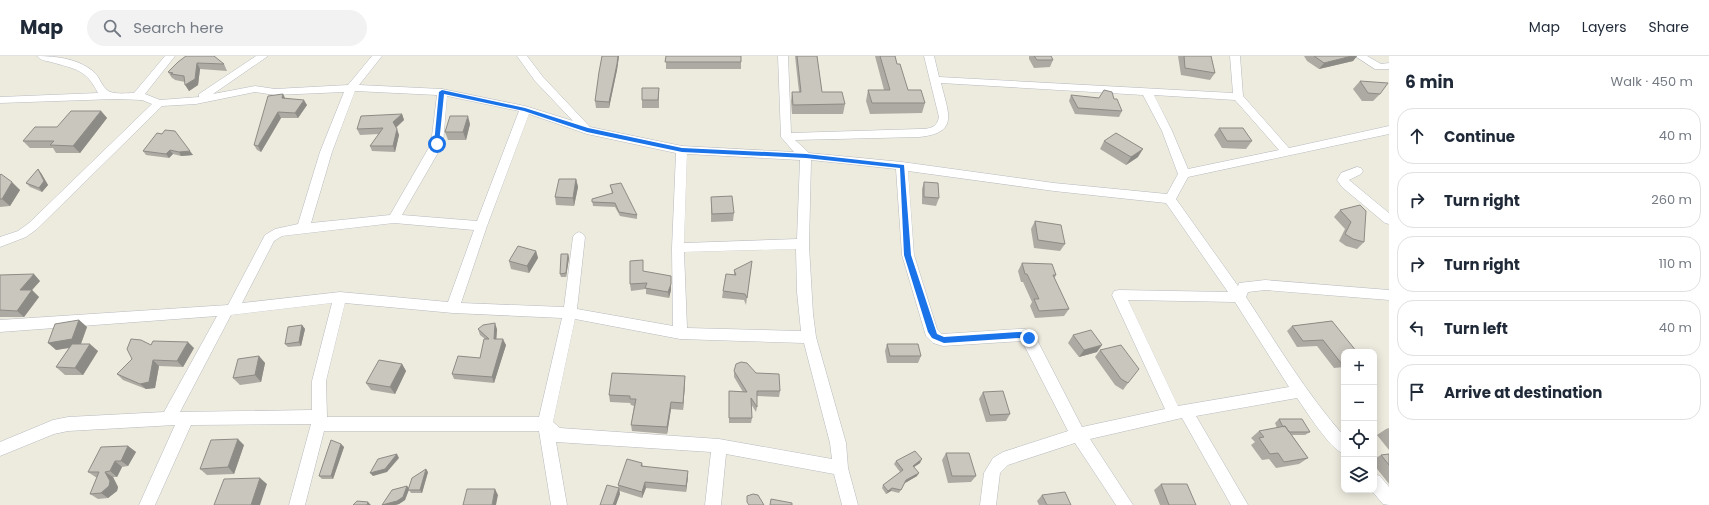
<!DOCTYPE html>
<meta charset="utf-8">
<style>
:root{--surface:#fff;--page:#f2f2f3;--text:#1f2937;--muted:#747a83;--line:#e0e1e3}
body{margin:0;font-family:Poppins,sans-serif;background:var(--page);color:var(--text)}
.controls{position:absolute;right:12px;bottom:12px;display:grid;overflow:hidden;border-radius:8px;box-shadow:0 2px 10px #0003}
.controls button{width:36px;height:36px;display:grid;place-items:center;padding:0;border:0;border-bottom:1px solid var(--line);background:var(--surface);color:var(--text);font:20px sans-serif}
.stop{position:absolute;width:12px;height:12px;margin:-9px;border:3px solid #1a73e8;border-radius:50%;background:#fff}
.stop.end{background:#1a73e8;border-color:#fff;box-shadow:0 1px 4px #0008}
.list{margin:0;padding:0;list-style:none}
h2{display:flex;justify-content:space-between;align-items:center;height:52px;margin:0;padding:0 16px;font-size:17px}
h2 small{font-size:13px;font-weight:400;color:var(--muted)}
.list li{display:grid;grid-template-columns:26px 1fr auto;gap:12px;align-items:center;box-sizing:border-box;height:56px;margin:0 8px 8px;padding:0 8px;border:1px solid var(--line);border-radius:16px}
.list b{display:block;font-size:15px;white-space:nowrap}
.list em{font-size:13px;font-style:normal;color:var(--muted)}
.icon{flex:none;width:22px;height:22px;fill:none;stroke:currentColor;stroke-width:2;stroke-linecap:round;stroke-linejoin:round}
.map{position:relative;flex:none;width:1389px;height:449px;overflow:hidden}
header{display:flex;align-items:center;gap:24px;box-sizing:border-box;height:56px;padding:0 20px;background:var(--surface);border-bottom:1px solid var(--line)}
header strong{font-size:19px}
nav{display:flex;gap:22px;margin-inline-start:auto;font-size:14px}
.search{width:280px;height:36px;background:var(--page);display:flex;align-items:center;gap:10px;box-sizing:border-box;padding:0 14px;border-radius:22px;color:var(--muted);font-size:15px}
main{display:flex}
aside{flex:1;background:var(--surface)}
.map>svg:first-child{display:block}
.lines{fill:none;stroke-linecap:round;stroke-linejoin:round}
.street-casing{stroke:#b7babf;stroke-width:1}
.street{fill:#fff;fill-rule:evenodd}
.wall{fill:#adaaa3}
.shaded-wall{fill:#8d8b85}
.building{fill:#c9c6be;stroke:#8d8b85}
.route{fill:#1a73e8}
</style>
<header>
<strong>Map</strong>
<div class="search"><svg class="icon" aria-label="search" viewBox="0 0 24 24"><circle cx="10" cy="10" r="6"/><path d="M15 15l6 6"/></svg>Search here</div>
<nav><a>Map</a><a>Layers</a><a>Share</a></nav>
</header>
<main>
<div class="map">
<svg width="1389" height="449" viewBox="0 0 1389 449">
<rect width="100%" height="100%" fill="#edeade"/>
<g class="lines">
<defs>
<path id="street" d="M37 0C57 0 81 3 96 18 100 23 102 30 107 34 112 39 127 37 134 37L165 0H175L145 38 160 44 199 41V38L256 0H268L213 38 255 30 275 33 348 29 372 0H382L359 29 442 33 525 50 573 65 535 25 517 0H527L543 21 590 71 682 90 794 96 781 81 778 0H788L791 77 919 73C929 73 937 72 939 61L924 0H934L939 21 1233 37 1230 0H1240L1243 40 1289 92 1389 70V78L1188 121 1176 143 1238 230 1239 227 1265 224 1389 234V244L1265 234 1248 236 1246 241C1277 288 1306 337 1344 380V398C1329 392 1307 356 1297 342L1196 360 1248 449H1231L1182 362 1090 383 1133 449H1116L1075 387 1008 409 1000 417 996 449H980L984 417 993 402 1003 396 1068 375 1022 285 943 290 933 287 926 280 902 199 896 113 811 104 809 190 813 258 816 281 846 387 848 412 858 449H842L834 418 726 398 721 449H705L711 396 556 386 567 449H551L539 375H324L305 449H289L311 368 191 369 155 449H139L175 369 68 375 54 378 0 400V386L53 364 68 361 164 356 217 260 0 276V264L228 249 265 179 275 173 298 168 320 96 344 36 275 39 255 36 196 48 162 50 37 173 26 181 0 191V181L18 175 29 167 152 48 142 44 115 43 0 47V41L98 37C86 13 75 13 51 6 46 5 40 4 37 0ZM941 27 1143 39 1162 75 1178 118 1167 138 1054 127 902 106 809 97 795 84 919 81C960 77 948 57 941 27ZM355 35 437 39 431 88 390 159 311 167 332 96ZM1154 39 1235 44 1279 94 1188 113 1172 75ZM447 40 519 55 477 165 402 159 443 88ZM529 58 587 78 676 97 672 192 673 270 577 253 585 181 583 178 579 176 575 178 573 181 564 251 461 247 487 170ZM687 98 800 104 797 183 684 187ZM908 115 1054 135 1166 147 1228 236 1119 234 1114 235 1112 239 1165 353 1082 371 1034 278 1025 273H1019L942 278 937 273 914 199ZM394 167 474 174 448 246 340 236 242 247 274 185 282 180ZM796 193 797 236 801 275 687 272 684 196ZM1128 244 1235 246 1289 331 1178 350ZM332 247 312 325V354L180 356 231 259ZM345 247 453 257 562 262 539 361H327L326 325ZM575 263 680 283 804 287 830 387 832 403 719 383 560 372 553 366Z
M1355 0H1367L1381 8 1389 7V13H1375Z
M1357 111 1361 112 1363 115 1361 118 1349 124 1389 157V168L1385 167 1342 131 1337 124 1341 117Z
M1374 418 1380 420 1389 431V449L1383 448 1371 434H1374Z"/>
</defs>
<!-- street casing -->
<use href="#street" class="street-casing"/>
<!-- street -->
<use href="#street" class="street"/>
</g>
<!-- wall -->
<path class="wall" d="M602 0H619L617 14 609 52H596L595 45Z
M666 0 741 6V13H666Z
M795 0H817L822 36 845 48 843 58H792L791 45 792 36H799Z
M875 0H895L897 8 908 34 925 47 922 57 870 58 866 45 868 34H884Z
M1029 0H1051L1053 4 1050 11 1034 12 1029 3Z
M1178 0H1211L1215 17 1210 24 1181 19Z
M1304 0H1357L1353 5 1319 13 1307 5Z
M178 6 224 8 227 15 200 13 198 29 189 35 185 26 175 24 174 23 172 22 168 16Z
M1360 25 1380 38 1373 45H1362L1353 33Z
M659 32V52H642V44Z
M283 38 285 43 307 49 298 62H281L261 96 257 94 254 89Z
M1071 39 1122 55 1119 61 1075 58 1069 45Z
M101 55 107 62 80 97H56L53 92H30L23 85 57 71Z
M402 58 404 64 396 72 399 79 395 96 372 95 370 90 379 78 360 79 357 73Z
M470 68 466 84H448L445 76Z
M1219 72 1252 85 1246 93 1222 92 1214 79Z
M162 78 193 99 181 100 173 98 169 102 146 99 143 95Z
M1104 85 1138 101 1126 109 1100 93Z
M41 117 48 129 42 136 30 131 26 127Z
M0 119 20 134 10 150 0 151Z
M576 123 578 131 574 150 556 149 555 141Z
M924 126 939 142 936 150 922 148V133Z
M610 129 637 159V163L620 160 615 151 593 150 592 143 612 138 611 133Z
M711 141 734 157 733 165 711 166Z
M1360 149 1364 186 1357 193 1346 190 1339 185 1345 173 1334 161 1340 154Z
M1035 165 1065 188 1060 195 1034 192 1031 173Z
M536 195 538 202 529 217 511 213 509 205Z
M568 198 569 202 566 221H561L560 218Z
M1022 207 1056 219 1054 223 1069 253 1064 260 1035 262 1030 250 1032 246 1023 226H1021L1018 215Z
M643 211V215L671 234 669 242 646 238V233L631 235 630 228Z
M751 212 746 249 744 244 722 242 723 235 734 219V214Z
M0 219 40 225 32 234 39 241 24 261H0Z
M79 264 87 271 81 288 98 295 83 319H65L56 311 69 292 56 294Z
M1332 265 1344 296V311L1334 312 1317 290 1297 291 1287 275 1292 270Z
M302 269 305 273 301 290 288 291 285 288Z
M478 273H497L496 283 506 289 494 327 454 323 452 318 480 302 485 283 480 279Z
M1073 279 1097 296 1079 301 1068 287Z
M887 288 921 300 918 307H887L885 295Z
M151 289 194 292 183 311 159 310 155 332 146 333 123 324 117 318Z
M1100 294 1128 327 1123 334 1115 329 1095 301Z
M259 300 265 307 261 326 240 329 233 322Z
M402 308 406 315 395 338 371 334 366 327Z
M734 315 756 317 780 335 779 341 757 340V351L756 356 751 348 752 362 751 367H729V335L743 336 734 321Z
M685 320V327L683 354 671 353 667 378 632 375 631 369 634 350 631 349 630 347 610 346 609 339Z
M983 336 1010 358 1006 365 986 366 979 343Z
M1279 363 1310 376 1305 379H1292L1308 402 1299 408 1276 412 1269 403 1262 404 1251 389 1255 386 1251 382 1259 375 1277 372 1275 367Z
M1389 372V394L1377 379 1386 373Z
M341 388 344 391 333 423H322L319 420Z
M244 389 234 418 207 419 200 413Z
M128 390 136 396 128 410 122 411 117 421H113L118 431 117 435 108 442 98 443 90 438 97 422 88 416Z
M946 397 976 420 971 426 948 427 942 404Z
M1389 398V428L1374 409V403L1381 399Z
M896 405 920 407 914 411 917 420 905 427 899 437 891 435 886 438 882 432 883 429 900 416 894 408Z
M642 407 643 410 688 421 686 436 646 432 642 442 620 435V438L618 429Z
M428 416 422 437H411L409 434 405 444 399 448 395 449H382L407 430 409 432Z
M1161 428 1196 449H1160L1154 434Z
M1042 439 1071 449H1039L1037 445Z"/>
<!-- shaded-wall -->
<path class="shaded-wall" d="M618 0H619L617 14 609 52V46Z
M1352 0H1357L1353 5 1319 13 1324 7Z
M197 7 200 13 198 29 189 35 185 29Z
M283 38 286 44 282 42Z
M304 44 307 49 298 62 295 57Z
M101 55 107 62 80 97 73 90Z
M278 56 281 62 261 96 258 90Z
M402 58 404 64 395 72 393 66Z
M468 60 470 68 466 84 463 76Z
M397 73 399 79 395 96 393 90Z
M1143 93 1138 101 1126 109 1131 101Z
M170 94 173 98 169 102 166 98Z
M190 95 193 99 181 100 179 96Z
M38 113 41 117 48 129 42 136 39 132Z
M576 123 578 131 574 150 573 142Z
M12 126 20 134 10 150 2 143Z
M536 195 538 202 529 217 527 210Z
M568 198 569 202 566 221V217Z
M34 218 40 225 32 234 39 241 24 261 17 255 20 234Z
M671 227V234L669 242 668 236Z
M79 264 87 271 80 290 56 294 48 287Z
M495 267 497 273 496 289 494 283Z
M302 269 305 273 301 290 299 286Z
M503 283 506 289 494 327 492 321Z
M188 286 194 292 183 311 177 305Z
M90 288 98 295 83 319 75 312Z
M1102 289 1097 296 1079 301 1084 294Z
M259 300 265 307 261 326 255 319Z
M153 304 159 310 155 332 146 333 140 328Z
M402 308 406 315 395 338 390 331Z
M685 320V327L683 354V347Z
M671 346V353L667 378V371Z
M238 383 244 389 234 418 228 411Z
M341 388 344 391 333 423 331 420Z
M128 390 136 396 128 410 121 405Z
M397 398 399 402 387 416 373 420 370 417Z
M922 403 920 407 911 413 913 410Z
M115 405 122 411 117 421 110 415Z
M426 413 428 416 422 437 420 434Z
M688 415V421L686 436V430Z
M105 416 113 421 118 431 117 435 108 442 101 437Z
M919 417 917 420 905 427 906 424Z
M260 422 267 428 260 449H251Z
M645 426 646 432 642 442V436Z
M407 430 409 433 405 444 399 448 395 449H382Z
M619 432 620 438 616 449H613Z
M892 432 891 435 886 438 888 435Z
M495 433 498 439 496 449H492Z
M368 446 371 449H367Z"/>
<!-- building -->
<path class="building" d="M186 0H214L224 8 197 7 195 23 185 29 184 20 171 18 173 17 168 16 178 6Z
M602 0H618L617 8 609 46 595 45 599 16Z
M666 0H741V6H665Z
M797 0H817L822 36H842L845 48 793 49 792 36H801Z
M880 0H895L897 8H900L908 34H921L925 47H872L868 34H890Z
M1034 0H1051L1053 4H1037Z
M1184 0H1211L1215 17 1185 12Z
M1314 0H1352L1324 7Z
M1360 25 1388 27 1380 38 1368 37Z
M642 32H659L658 44H642Z
M1104 34 1112 36 1114 43H1117L1122 55 1078 52 1071 39 1099 42Z
M283 38 282 42 304 44 295 57 278 56 258 90 254 89 268 40Z
M71 55H101L73 90 50 89 54 85H23L35 71H57Z
M402 58 393 66 397 73 393 90H370L383 72 357 73 361 60Z
M450 60H468L463 76H445Z
M1219 72H1243L1252 85H1227Z
M165 74 175 75 190 95 179 96 170 94 166 98 143 95 157 77 162 78Z
M1116 77 1143 93 1131 101 1104 85Z
M38 113 44 125 39 132 26 127Z
M1 118 12 126 2 143H0V119Z
M559 123H576L573 142 555 141Z
M924 126 938 127 939 142 924 141Z
M621 127 637 159 619 156 615 147 592 146V143L613 137 610 129Z
M732 140 734 157 712 158 711 141Z
M1360 149 1366 155 1364 186 1353 183 1345 178 1351 166 1340 154Z
M1035 165 1061 169 1065 188 1038 184Z
M518 190 536 195 527 210 509 205Z
M561 198H568L566 217 560 218Z
M643 204V215L671 220V228L668 236 645 232 647 227 630 228V205Z
M752 205 747 242 745 238 723 235 726 218 736 219 734 214Z
M1022 207 1052 208 1056 219H1053L1069 253 1039 255 1034 243H1039L1027 218H1025Z
M34 218 20 234H32L17 255 0 254V219Z
M79 264 72 283 48 287 55 268Z
M1332 265 1357 296H1344V306L1341 307 1323 284 1303 285 1292 270Z
M495 267 494 283H503L492 321 452 318 458 300 480 302 484 283H489L478 273 483 269Z
M302 269 299 286 285 288 288 271Z
M1091 274 1102 289 1084 294 1073 279Z
M131 283 141 284 151 289 153 285 188 286 177 305 153 304 149 326 140 328 117 318 132 303 127 293Z
M72 288H90L75 312 56 311Z
M887 288H918L921 300H890Z
M1121 289 1139 313 1128 327 1121 323 1100 294Z
M259 300 255 319 233 322 238 303Z
M379 304 402 308 390 331 366 327Z
M741 306 747 307 756 317 779 318 780 335H757V351L751 342 752 362H729V335L747 336 734 315 736 308Z
M612 317 685 320 683 347 671 346 667 371 631 369 636 343H630V340L609 339Z
M1003 335 1010 358 990 359 983 336Z
M1279 363H1302L1310 376H1289L1285 370 1283 371Z
M1285 370 1308 402 1284 406 1278 397 1270 398 1259 382 1264 381 1259 375Z
M238 383 228 411 200 413 211 384Z
M331 384 341 388 331 420H319Z
M128 390 121 405H115L110 415 105 416 110 425 109 430 101 437 90 438 99 416H88L101 391Z
M915 395 922 403 913 410 919 417 906 424 901 434 892 432 888 435 883 429 903 414 896 405Z
M946 397H969L976 420H952Z
M397 398 385 413 370 417 378 403Z
M1389 398V409L1381 399Z
M627 403 642 407 641 410 688 415 686 430 645 426 642 436 618 429Z
M426 413 420 434H408L412 422Z
M260 422 251 449H214L224 423Z
M1161 428H1187L1196 449H1169Z
M607 429 619 432 613 449H600Z
M407 430 403 441 397 445 382 449 392 434Z
M467 433H495L492 449H463Z
M1065 436 1071 449H1047L1042 439Z
M753 438 758 439 764 449H749L747 446V440Z
M771 443 792 447V449H770Z
M357 445 368 446 367 449H353Z"/>
<!-- route -->
<path class="route" d="M442 34 525 52 588 72 682 92 806 98 904 109 911 199 937 278 944 281 1019 276 1027 277 1033 282 1029 285 1019 282 944 287 932 282 928 276 904 199 900 112 806 102 682 96 587 76 524 55 444 38 439 88 437 90 434 88 439 36Z"/>
</svg>
<div class="controls">
<button>+</button>
<button>−</button>
<button><svg class="icon" aria-label="locate" viewBox="0 0 24 24"><circle cx="12" cy="12" r="6"/><path d="M12 2v4M12 18v4M2 12h4M18 12h4"/></svg></button>
<button><svg class="icon" aria-label="layers" viewBox="0 0 24 24"><path d="M12 4l9 5-9 5-9-5zM3 14l9 5 9-5"/></svg></button>
</div>
<div class="stop" style="left:437px;top:88px"></div>
<div class="stop end" style="left:1029px;top:282px"></div>
</div>
<aside>
<h2>6 min<small>Walk · 450 m</small></h2>
<ul class="list">
<li><svg class="icon" aria-label="ahead" viewBox="0 0 24 24"><path d="M12 20V5M6 11l6-6 6 6"/></svg><div><b>Continue</b></div><em>40 m</em></li>
<li><svg class="icon" aria-label="right" viewBox="0 0 24 24"><path d="M7 20v-9h11M14 6l5 5-5 5"/></svg><div><b>Turn right</b></div><em>260 m</em></li>
<li><svg class="icon" aria-label="right" viewBox="0 0 24 24"><path d="M7 20v-9h11M14 6l5 5-5 5"/></svg><div><b>Turn right</b></div><em>110 m</em></li>
<li><svg class="icon" aria-label="left" viewBox="0 0 24 24"><path d="M17 20v-9H6M10 6l-5 5 5 5"/></svg><div><b>Turn left</b></div><em>40 m</em></li>
<li><svg class="icon" aria-label="arrive" viewBox="0 0 24 24"><path d="M6 21V4h12l-3 4 3 4H6"/></svg><div><b>Arrive at destination</b></div></li>
</ul>
</aside>
</main>
